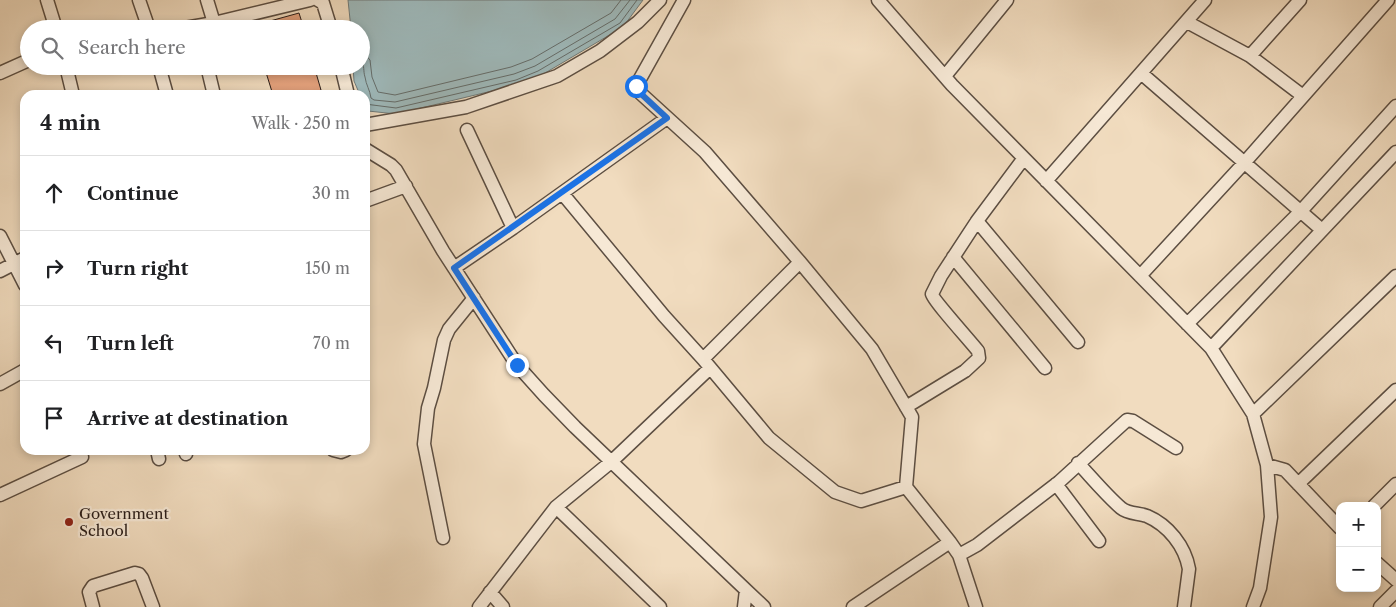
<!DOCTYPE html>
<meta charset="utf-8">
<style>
:root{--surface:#fff;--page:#f6f6f6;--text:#202124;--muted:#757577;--line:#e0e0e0}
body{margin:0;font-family:"Libre Caslon Text",serif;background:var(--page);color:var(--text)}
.controls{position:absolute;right:15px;bottom:15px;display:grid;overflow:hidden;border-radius:10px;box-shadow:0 2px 8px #0003}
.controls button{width:45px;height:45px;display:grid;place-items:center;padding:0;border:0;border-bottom:1px solid var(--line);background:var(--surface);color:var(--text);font:25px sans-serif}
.stop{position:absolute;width:15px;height:15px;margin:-11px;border:4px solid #1a73e8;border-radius:50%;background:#fff}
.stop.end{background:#1a73e8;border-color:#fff;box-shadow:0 1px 5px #0008}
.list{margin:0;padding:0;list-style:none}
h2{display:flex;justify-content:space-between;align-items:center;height:65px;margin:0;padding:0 20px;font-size:21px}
h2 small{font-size:16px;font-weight:400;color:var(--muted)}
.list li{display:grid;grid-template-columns:32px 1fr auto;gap:15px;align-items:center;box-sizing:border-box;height:75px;padding:0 20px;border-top:1px solid var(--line)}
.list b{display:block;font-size:19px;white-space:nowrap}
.list em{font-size:16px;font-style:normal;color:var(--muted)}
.icon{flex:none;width:28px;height:28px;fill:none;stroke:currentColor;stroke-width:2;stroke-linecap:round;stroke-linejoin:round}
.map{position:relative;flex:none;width:1396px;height:607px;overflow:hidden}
.search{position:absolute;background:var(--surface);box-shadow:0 2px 8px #0003;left:20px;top:20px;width:350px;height:55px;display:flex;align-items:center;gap:12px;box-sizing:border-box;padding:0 18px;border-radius:28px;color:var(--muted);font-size:19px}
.panel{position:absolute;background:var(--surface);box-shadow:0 2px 8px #0003;left:20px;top:90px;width:350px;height:365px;border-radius:15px}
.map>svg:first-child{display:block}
.water{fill:#9eb9bb;stroke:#707b7a}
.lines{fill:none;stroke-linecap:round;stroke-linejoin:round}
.shore{stroke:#646c6a;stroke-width:1}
.building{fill:#e3a17c;stroke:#2b1e19}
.minor-casing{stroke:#5c4e42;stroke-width:15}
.minor{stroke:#f6e8d5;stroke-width:12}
.route{stroke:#1a73e8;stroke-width:6}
.poi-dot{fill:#8f2418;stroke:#f6e8d5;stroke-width:2}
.labels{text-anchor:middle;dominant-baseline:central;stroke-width:4.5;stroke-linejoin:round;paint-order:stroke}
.poi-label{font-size:15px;fill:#2b1e19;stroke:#f6e8d5;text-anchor:start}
</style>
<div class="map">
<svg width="1396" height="607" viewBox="0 0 1396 607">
<rect width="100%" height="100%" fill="#f1dcbf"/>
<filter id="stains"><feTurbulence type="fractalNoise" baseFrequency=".004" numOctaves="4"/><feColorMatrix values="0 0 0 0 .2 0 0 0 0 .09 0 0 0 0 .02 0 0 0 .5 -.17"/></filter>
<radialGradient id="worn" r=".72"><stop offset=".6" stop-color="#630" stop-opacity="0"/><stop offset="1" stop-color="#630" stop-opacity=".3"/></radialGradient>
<!-- water -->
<path class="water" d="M348 0H643L623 27 540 76 517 85 396 114 368 111 365 105V95H360L354 81 353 66H361V29H351Z"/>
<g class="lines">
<!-- shore -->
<path class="shore" d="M361 50 370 60 372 77 378 92 395 95 511 67 532 59 611 13 621 0
M361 60C365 66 363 71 365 77 366 85 370 90 371 98L374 100 395 102 514 74 535 66 615 19 630 0
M365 104 396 108 516 80 538 71 620 23 637 0"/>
</g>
<!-- building -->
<path class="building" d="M299 13 304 29H253L252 26Z
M264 66H314L321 90 308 95H273Z"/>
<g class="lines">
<defs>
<path id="minor" d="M47 0 56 29
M139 0 149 29
M318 0 323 3 331 29
M684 0 636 86 638 91 705 152 800 262 872 349 912 417 906 487 950 542 959 555 976 607
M878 0 952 85 1211 348 1253 414 1267 465 1271 517 1260 588 1253 607
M1187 22 1250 56 1303 96
M214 23 310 0
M179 29 214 23 207 0
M1250 56 1300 0
M66 66 73 95
M159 66 167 95
M207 66 214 95
M341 66 348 95
M0 73 29 60
M1141 73 1322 230
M945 76 1007 0
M365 125 466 107 557 76 600 51 638 22 660 0
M467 130 513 228 667 118
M365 149 391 165 396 170 443 251 517 365 544 395 575 427 746 590 744 607
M1046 181 1205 0
M562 193 664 316 703 359 769 438 835 492 861 501 906 487
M365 201 406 186
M977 221 1078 342
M0 236 25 285
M953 257 1045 368
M454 268 513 228
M0 271 25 258
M1140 276 1245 162 1388 0
M1187 324 1301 211 1396 106
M1211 348 1396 152
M703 359 800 262
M0 384 25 370
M906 407 965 371 979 358 978 351C971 342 933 300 932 294L941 276 977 221 1024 158
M1253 414 1396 276
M157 450 159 459
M185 450 186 454
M333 450 341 452 346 450
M1078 463C1092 478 1106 495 1121 508 1128 514 1139 513 1147 516 1168 525 1185 546 1189 569L1184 607
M1267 465 1285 470 1340 528
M1056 484 1099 541
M1298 484 1396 390
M0 495 82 457
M1374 506 1396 484
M556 507 660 607
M443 538 424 444 428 408 434 388 444 340 449 329 474 298
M959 555 977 545 1059 482 1127 420 1133 421 1176 448
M1377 563 1396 580
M746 590 764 607
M490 592 503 607
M93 607 89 592 93 586 135 573 139 574 142 578 153 607
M479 607 556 507 611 462 710 368
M853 607 950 542
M1380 607 1396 591"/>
</defs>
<!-- minor casing -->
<use href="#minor" class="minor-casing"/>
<!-- minor -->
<use href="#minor" class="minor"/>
</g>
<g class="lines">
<!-- route -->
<path class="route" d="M517 365 454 268 667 118 638 91 636 86"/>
</g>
<!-- markers -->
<circle class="poi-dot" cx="69" cy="522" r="5"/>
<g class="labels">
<!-- poi labels -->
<g class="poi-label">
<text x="79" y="513">Government<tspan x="79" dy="17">School</tspan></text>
</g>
</g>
<rect width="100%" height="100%" filter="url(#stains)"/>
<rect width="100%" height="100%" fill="url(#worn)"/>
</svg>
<div class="controls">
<button>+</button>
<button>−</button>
</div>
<div class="stop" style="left:636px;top:86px"></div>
<div class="stop end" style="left:517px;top:365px"></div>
<div class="search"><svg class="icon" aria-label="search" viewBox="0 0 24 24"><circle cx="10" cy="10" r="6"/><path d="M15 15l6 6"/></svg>Search here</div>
<section class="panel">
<h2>4 min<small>Walk · 250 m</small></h2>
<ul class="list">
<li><svg class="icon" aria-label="ahead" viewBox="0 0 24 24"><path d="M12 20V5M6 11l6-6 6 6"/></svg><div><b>Continue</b></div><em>30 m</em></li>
<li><svg class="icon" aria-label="right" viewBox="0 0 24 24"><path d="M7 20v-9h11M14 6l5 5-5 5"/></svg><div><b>Turn right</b></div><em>150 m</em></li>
<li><svg class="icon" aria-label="left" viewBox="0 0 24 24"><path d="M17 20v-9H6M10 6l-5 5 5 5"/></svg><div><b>Turn left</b></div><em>70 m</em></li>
<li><svg class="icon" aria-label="arrive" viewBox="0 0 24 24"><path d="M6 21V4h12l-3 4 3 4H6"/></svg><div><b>Arrive at destination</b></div></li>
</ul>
</section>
</div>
